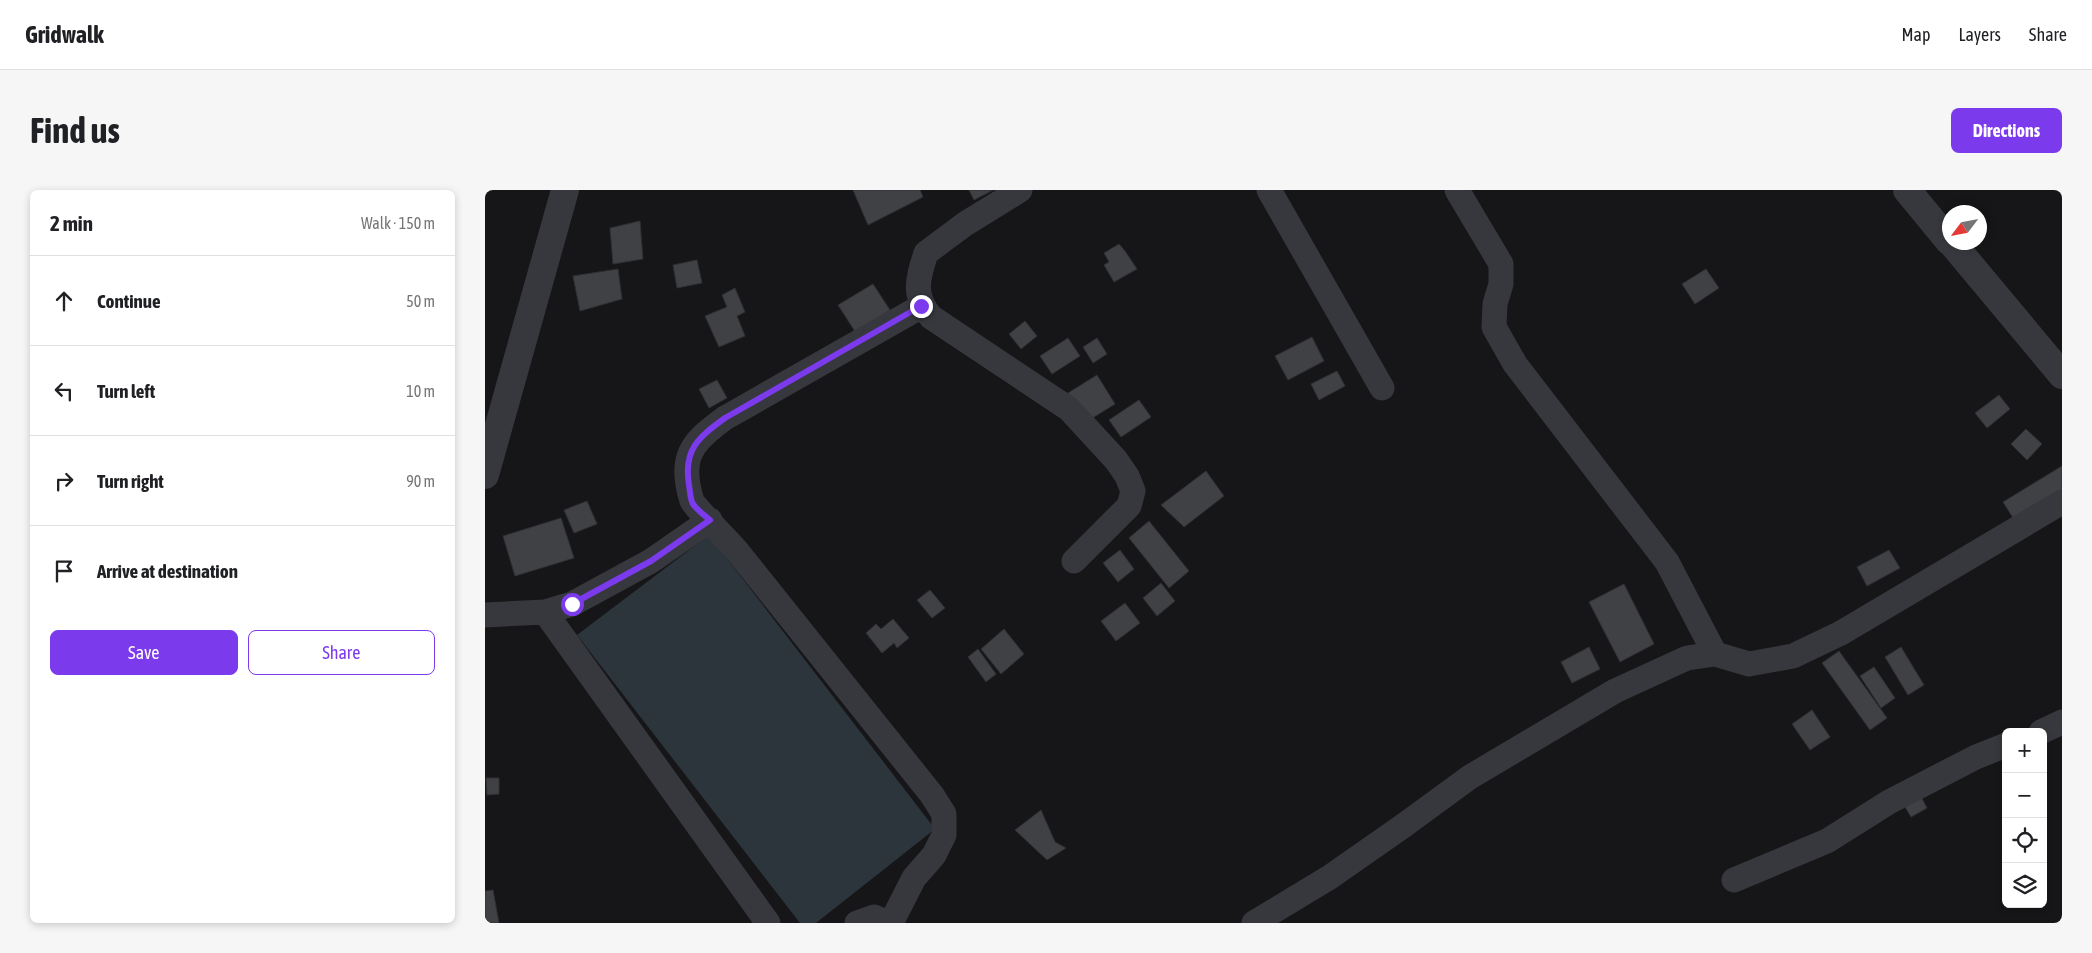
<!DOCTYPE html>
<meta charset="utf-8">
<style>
:root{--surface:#fff;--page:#f6f6f6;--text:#202124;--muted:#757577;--line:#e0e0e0;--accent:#7c3aed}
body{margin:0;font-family:"Asap Condensed",sans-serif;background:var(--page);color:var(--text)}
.controls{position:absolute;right:15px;bottom:15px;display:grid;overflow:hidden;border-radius:8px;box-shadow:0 2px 8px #0003}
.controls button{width:45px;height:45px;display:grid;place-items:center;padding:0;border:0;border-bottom:1px solid var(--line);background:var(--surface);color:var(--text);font:25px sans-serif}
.compass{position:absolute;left:1457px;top:15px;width:45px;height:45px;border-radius:50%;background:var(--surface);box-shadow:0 2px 8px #0003;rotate:238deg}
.stop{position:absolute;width:15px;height:15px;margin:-11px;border:4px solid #7c3aed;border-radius:50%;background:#fff}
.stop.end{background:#7c3aed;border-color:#fff;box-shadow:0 1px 5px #0008}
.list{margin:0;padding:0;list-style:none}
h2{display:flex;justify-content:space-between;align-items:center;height:65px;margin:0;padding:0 20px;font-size:21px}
h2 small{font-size:16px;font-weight:400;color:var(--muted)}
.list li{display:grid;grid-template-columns:32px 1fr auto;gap:15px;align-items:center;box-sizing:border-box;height:90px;padding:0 20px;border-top:1px solid var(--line)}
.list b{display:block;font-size:19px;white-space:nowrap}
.list em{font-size:16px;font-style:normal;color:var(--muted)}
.actions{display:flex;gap:10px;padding:15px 20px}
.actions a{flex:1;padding:11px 0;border:1px solid var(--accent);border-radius:8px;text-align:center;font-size:18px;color:var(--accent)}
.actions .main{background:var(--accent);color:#fff}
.icon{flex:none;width:28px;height:28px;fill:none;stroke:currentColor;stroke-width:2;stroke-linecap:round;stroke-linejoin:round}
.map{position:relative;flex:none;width:1577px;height:733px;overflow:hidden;border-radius:8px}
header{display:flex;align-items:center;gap:30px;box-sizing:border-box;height:70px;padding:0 25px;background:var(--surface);border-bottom:1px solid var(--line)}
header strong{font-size:24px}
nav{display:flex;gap:28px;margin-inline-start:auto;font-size:18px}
.intro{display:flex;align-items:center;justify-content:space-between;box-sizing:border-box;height:120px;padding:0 30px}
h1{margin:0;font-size:35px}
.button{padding:12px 22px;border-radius:8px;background:var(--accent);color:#fff;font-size:18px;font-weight:700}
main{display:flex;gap:30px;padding:0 30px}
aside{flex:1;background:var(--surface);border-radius:8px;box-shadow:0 2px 8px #0003}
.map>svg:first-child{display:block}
.water{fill:#2c353c}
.building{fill:#404145;stroke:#303034}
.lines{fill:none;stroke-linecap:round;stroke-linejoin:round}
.minor{stroke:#37383d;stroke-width:25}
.tertiary{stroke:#37383d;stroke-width:28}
.route{stroke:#7c3aed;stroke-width:6}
</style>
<header>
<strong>Gridwalk</strong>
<nav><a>Map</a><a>Layers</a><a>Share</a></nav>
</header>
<div class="intro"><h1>Find us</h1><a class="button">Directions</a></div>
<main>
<aside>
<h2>2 min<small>Walk · 150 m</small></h2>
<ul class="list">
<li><svg class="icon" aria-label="ahead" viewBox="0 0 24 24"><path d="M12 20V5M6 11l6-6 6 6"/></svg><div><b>Continue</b></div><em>50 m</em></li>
<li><svg class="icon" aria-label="left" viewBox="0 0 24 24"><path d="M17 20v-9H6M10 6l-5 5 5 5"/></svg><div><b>Turn left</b></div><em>10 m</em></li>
<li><svg class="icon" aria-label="right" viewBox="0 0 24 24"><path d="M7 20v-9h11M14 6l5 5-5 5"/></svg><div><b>Turn right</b></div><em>90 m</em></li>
<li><svg class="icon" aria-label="arrive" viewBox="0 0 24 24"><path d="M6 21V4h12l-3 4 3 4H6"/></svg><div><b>Arrive at destination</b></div></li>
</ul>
<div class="actions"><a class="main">Save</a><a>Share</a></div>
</aside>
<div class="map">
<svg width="1577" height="733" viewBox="0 0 1577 733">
<rect width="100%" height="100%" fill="#161618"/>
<!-- water -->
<path class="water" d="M224 345 450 639 331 733H315L92 445Z"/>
<!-- building -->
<path class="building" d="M368 0H435L438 7 383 35Z
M484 0H508L489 10Z
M155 31 158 69 128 74 125 38Z
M634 54 640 61 652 79 629 92 619 75 624 72 619 63Z
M212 70 217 93 192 98 188 75Z
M133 79 137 109 95 121 88 86Z
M1221 79 1234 98 1210 114 1197 94Z
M388 94 405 120 371 143 353 115Z
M250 98 260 122 252 126 260 146 234 157 220 126 242 117 237 105Z
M540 131 552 146 536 159 524 144Z
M827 147 839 171 803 190 790 166Z
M583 148 595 166 567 184 555 166Z
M612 148 622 164 608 173 598 157Z
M852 181 860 196 834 210 826 194Z
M612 185 630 214 601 232 583 203Z
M232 190 242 208 224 218 214 199Z
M1514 205 1525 219 1502 238 1490 223Z
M654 210 666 227 636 247 624 230Z
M1541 239 1557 254 1542 270 1526 254Z
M1577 276V301L1530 331 1518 312Z
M721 281 739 306 699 337 676 315Z
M102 311 112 334 89 343 79 320Z
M76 328 89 368 30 386 18 346Z
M664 331 704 381 684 398 644 348Z
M635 360 649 379 633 392 618 373Z
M1404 360 1415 378 1382 396 1372 377Z
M676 393 690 411 672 426 658 408Z
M1139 394 1169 454 1135 472 1104 412Z
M445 400 460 418 447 428 432 410Z
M640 413 655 433 631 451 616 431Z
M408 429 424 448 412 458 409 453 397 463 381 443 391 434 396 439Z
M519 439 539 464 516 484 496 459Z
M1104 457 1115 479 1087 493 1076 472Z
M1416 457 1439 495 1423 505 1400 467Z
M493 459 511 484 501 492 483 467Z
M1354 461 1402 528 1385 540 1337 473Z
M1389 477 1410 508 1396 518 1375 486Z
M1327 520 1345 547 1325 560 1307 534Z
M1 588H14V604L2 605Z
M1433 601 1442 618 1426 627 1416 610Z
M556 620 570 652 581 658 562 670 530 640Z
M8 700 14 733H0V701Z"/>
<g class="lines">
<!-- minor -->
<path class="minor" d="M535 0 480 34 441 63C433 88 427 105 446 127L584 219 631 270 642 286 648 301 644 316 589 371
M784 0 897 198
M972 0 1016 74V94L1010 114 1009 137 1030 174 1182 372 1230 464
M60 422 283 733
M0 425 60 422 87 414 166 371 225 330
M1556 542 1577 532
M1249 690 1342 651 1404 612 1491 567 1521 555
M372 733 389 727 403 733
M406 733 429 688 449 665 459 645V624L447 605C382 524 317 442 252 361 245 353 208 315 207 311 193 267 207 252 240 228L437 116
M769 733 845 687 918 636 985 587 1130 501 1202 468 1230 464 1264 474 1308 466 1356 443 1577 312"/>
<!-- tertiary -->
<path class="tertiary" d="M1422 0 1464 51
M1466 52 1577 185
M0 285 80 0"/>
</g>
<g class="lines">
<!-- route -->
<path class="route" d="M87 414 166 371 225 330C219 325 212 320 208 314 205 309 205 300 204 295 198 259 214 247 240 228L436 116"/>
</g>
</svg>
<div class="controls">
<button>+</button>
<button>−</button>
<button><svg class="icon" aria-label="locate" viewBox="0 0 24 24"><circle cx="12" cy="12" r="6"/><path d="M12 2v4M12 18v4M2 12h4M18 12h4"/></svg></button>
<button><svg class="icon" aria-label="layers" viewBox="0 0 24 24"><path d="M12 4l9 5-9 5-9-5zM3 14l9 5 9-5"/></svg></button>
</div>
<svg class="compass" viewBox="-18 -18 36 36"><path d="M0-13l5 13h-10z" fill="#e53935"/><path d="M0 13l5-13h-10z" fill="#757577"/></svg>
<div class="stop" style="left:87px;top:414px"></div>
<div class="stop end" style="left:436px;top:116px"></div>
</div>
</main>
